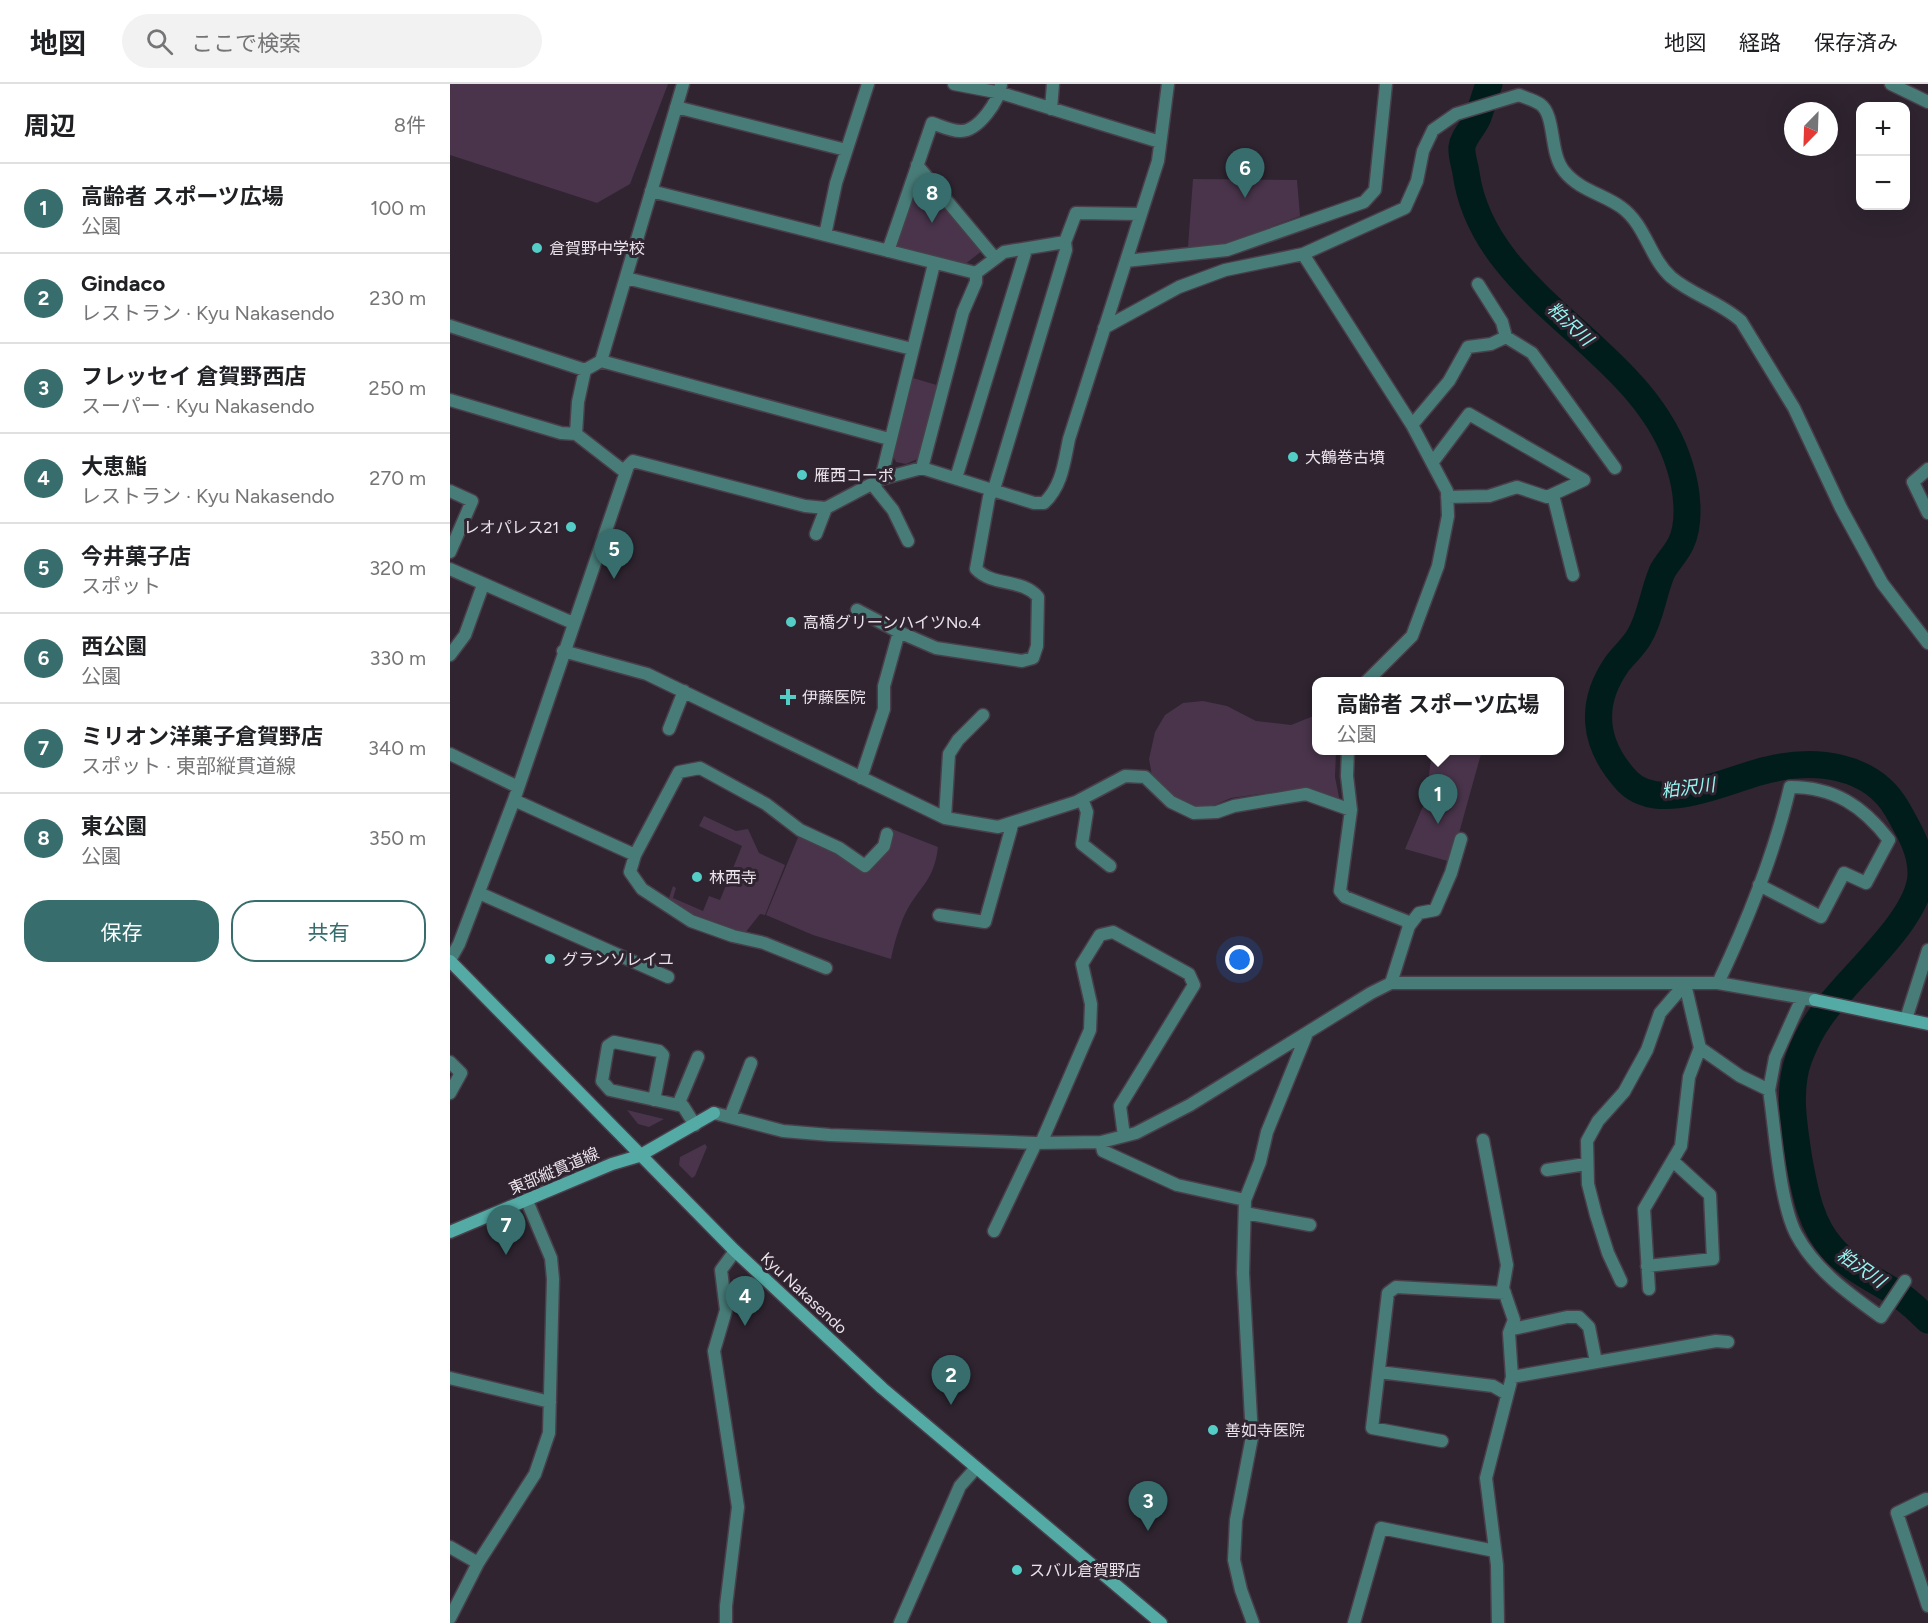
<!DOCTYPE html>
<html lang="ja">
<meta charset="utf-8">
<style>
:root{--surface:#fff;--page:#f2f2f2;--text:#202124;--muted:#757577;--line:#e0e0e0;--accent:#376e6d}
body{margin:0;font-family:Figtree,"Noto Sans JP",sans-serif;background:var(--page);color:var(--text)}
.controls{position:absolute;right:18px;top:18px;display:grid;overflow:hidden;border-radius:12px;box-shadow:0 6px 24px #0002}
.controls button{width:54px;height:54px;display:grid;place-items:center;padding:0;border:0;border-bottom:2px solid var(--line);background:var(--surface);color:var(--text);font:30px sans-serif}
.compass{position:absolute;left:1334px;top:18px;width:54px;height:54px;border-radius:50%;background:var(--surface);box-shadow:0 6px 24px #0002;rotate:203deg}
.you{position:absolute;left:790px;top:876px;width:21px;height:21px;margin:-15px;border:4px solid #fff;border-radius:50%;background:#1a73e8;box-shadow:0 0 0 9px #1a73e833}
.badge{display:grid;place-items:center;width:39px;height:39px;border-radius:50%;background:var(--accent);color:#fff;font-size:20px;font-weight:700}
.pin{position:absolute;translate:-50% -50px;filter:drop-shadow(0 2px 3px #0008)}
.pin::after{content:'';position:absolute;top:32px;width:21px;height:18px;background:inherit;clip-path:polygon(0 0,100% 0,50% 100%)}
.popup{position:absolute;left:862px;top:593px;width:252px;height:78px;box-sizing:border-box;display:grid;place-content:center;border-radius:12px;background:var(--surface);filter:drop-shadow(0 2px 4px #0005);font-size:20px;white-space:nowrap;color:var(--muted)}
.popup b{font-size:22px;color:var(--text)}
.popup::after{content:'';position:absolute;left:50%;top:100%;margin-left:-12px;border:12px solid transparent;border-top-color:var(--surface)}
.list{margin:0;padding:0;list-style:none}
h2{display:flex;justify-content:space-between;align-items:center;height:78px;margin:0;padding:0 24px;font-size:26px}
h2 small{font-size:20px;font-weight:400;color:var(--muted)}
.list li{display:grid;grid-template-columns:39px 1fr auto;gap:18px;align-items:center;box-sizing:border-box;height:90px;padding:0 24px;border-top:2px solid var(--line)}
.list b{display:block;font-size:22px;white-space:nowrap}
.list p{margin:0;font-size:20px;white-space:nowrap;color:var(--muted)}
.list em{font-size:20px;font-style:normal;color:var(--muted)}
.actions{display:flex;gap:12px;padding:18px 24px}
.actions a{flex:1;padding:14px 0;border:2px solid var(--accent);border-radius:24px;text-align:center;font-size:21px;color:var(--accent)}
.actions .main{background:var(--accent);color:#fff}
.icon{flex:none;width:33px;height:33px;fill:none;stroke:currentColor;stroke-width:2;stroke-linecap:round;stroke-linejoin:round}
.map{position:relative;flex:none;width:1478px;height:1539px;overflow:hidden}
header{display:flex;align-items:center;gap:36px;box-sizing:border-box;height:84px;padding:0 30px;background:var(--surface);border-bottom:2px solid var(--line)}
header strong{font-size:28px}
nav{display:flex;gap:33px;margin-inline-start:auto;font-size:21px}
.search{width:420px;height:54px;background:var(--page);display:flex;align-items:center;gap:15px;box-sizing:border-box;padding:0 21px;border-radius:33px;color:var(--muted);font-size:22px}
main{display:flex}
aside{flex:1;background:var(--surface)}
.map>svg:first-child{display:block}
.green{fill:#49344b}
.lines{fill:none;stroke-linecap:round;stroke-linejoin:round}
.river{stroke:#001d1c;stroke-width:27}
.street-casing{stroke:#493f4a;stroke-width:15}
.secondary-casing{stroke:#493f4a;stroke-width:15}
.street{stroke:#487c78;stroke-width:12}
.secondary{stroke:#54aba6;stroke-width:12}
.poi-dot{fill:#54cdc7;stroke:#2f2430;stroke-width:2}
.labels{text-anchor:middle;dominant-baseline:central;stroke-width:6;stroke-linejoin:round;paint-order:stroke}
.poi-label{font-size:16px;fill:#eae2eb;stroke:#2f2430;text-anchor:start}
.street-label{font-size:16px;fill:#eae2eb;stroke:#2f2430}
.water-label{font-size:18px;font-style:italic;fill:#94f7f1;stroke:#2f2430}
</style>
<header>
<strong>地図</strong>
<div class="search"><svg class="icon" aria-label="search" viewBox="0 0 24 24"><circle cx="10" cy="10" r="6"/><path d="M15 15l6 6"/></svg>ここで検索</div>
<nav><a>地図</a><a>経路</a><a>保存済み</a></nav>
</header>
<main>
<aside>
<h2>周辺<small>8件</small></h2>
<ul class="list">
<li><span class="badge">1</span><div><b>高齢者 スポーツ広場</b><p>公園</p></div><em>100 m</em></li>
<li><span class="badge">2</span><div><b>Gindaco</b><p>レストラン · Kyu Nakasendo</p></div><em>230 m</em></li>
<li><span class="badge">3</span><div><b>フレッセイ 倉賀野西店</b><p>スーパー · Kyu Nakasendo</p></div><em>250 m</em></li>
<li><span class="badge">4</span><div><b>大恵鮨</b><p>レストラン · Kyu Nakasendo</p></div><em>270 m</em></li>
<li><span class="badge">5</span><div><b>今井菓子店</b><p>スポット</p></div><em>320 m</em></li>
<li><span class="badge">6</span><div><b>西公園</b><p>公園</p></div><em>330 m</em></li>
<li><span class="badge">7</span><div><b>ミリオン洋菓子倉賀野店</b><p>スポット · 東部縦貫道線</p></div><em>340 m</em></li>
<li><span class="badge">8</span><div><b>東公園</b><p>公園</p></div><em>350 m</em></li>
</ul>
<div class="actions"><a class="main">保存</a><a>共有</a></div>
</aside>
<div class="map">
<svg width="1478" height="1539" viewBox="0 0 1478 1539">
<rect width="100%" height="100%" fill="#2f2430"/>
<!-- green -->
<path class="green" d="M0 0H218L180 100 147 119 0 71Z
M743 95 847 96 850 132 773 161 738 163Z
M471 97 533 166 514 181 445 163 467 98Z
M463 294 490 302 472 373 456 380 446 378 441 368Z
M753 617 777 622 806 637 841 641 866 631V666L886 667 885 693 890 718 853 704 781 714 765 721 747 723 729 718 702 692 699 675 705 648 715 631 733 619Z
M982 667H1014L1031 670 1001 778 955 765 976 715Z
M254 732 286 747 298 745 309 769 335 781 315 831 310 830 295 849 240 829 218 817 223 802 226 804 223 814 253 827 259 812 270 816 292 762 249 742Z
M442 745 488 763C484 798 469 802 455 830 449 843 444 860 441 875L363 851 316 831 349 751 386 769 410 785 438 756Z
M177 1026 214 1035 199 1043 188 1040Z
M255 1060 257 1063 245 1092 242 1094 229 1081 230 1073Z"/>
<g class="lines">
<!-- river -->
<path class="river" d="M1039 0C1035 11 1032 22 1028 33 1024 43 1013 53 1012 63 1011 71 1015 81 1016 89 1034 217 1194 261 1230 383 1237 405 1241 438 1231 459 1226 470 1217 478 1212 488 1203 509 1201 533 1189 553 1183 563 1174 571 1167 580 1139 620 1143 660 1177 697 1210 732 1280 694 1317 686 1364 674 1421 680 1447 725 1458 745 1471 765 1471 789 1472 835 1394 896 1369 935 1361 946 1354 961 1349 974 1337 1006 1344 1043 1349 1076 1355 1107 1360 1139 1382 1164 1400 1185 1430 1198 1452 1213 1462 1220 1470 1228 1478 1236"/>
<defs>
<path id="street" d="M504 0 551 9 710 58
M1441 0 1478 18
M226 23 396 66
M601 25 603 0
M467 81 544 173
M201 107 526 189 554 168 615 158 626 129 690 130
M375 151 386 99 418 0
M438 167 482 39C491 42 501 47 510 47 528 48 550 16 551 0
M853 170 955 124 967 97 973 67 983 46 1006 30 1069 11C1076 14 1084 16 1090 20 1106 31 1099 69 1114 87 1129 106 1153 110 1171 123 1196 141 1199 173 1221 193 1242 211 1270 218 1291 237L1344 324 1391 424 1432 499 1478 559
M676 177 777 166 914 118 925 106 936 0
M176 194 462 265
M1028 200 1052 238 1056 253 1082 269 1165 384
M0 242 135 286
M654 244 729 203 775 186 853 170 962 341 997 407 998 432 988 482 962 552 916 598
M151 277 439 355
M0 316 111 349 126 350
M962 341 999 297 1018 263 1041 260 1056 253
M982 379 1019 330 1134 396
M472 384 513 228 526 198V189
M1478 385 1463 398 1478 429
M175 388 126 350 128 318 135 286 151 277 233 0
M506 394 576 166
M431 395 484 180
M422 400 443 426 458 457
M0 407 22 417 0 468
M1103 411 1123 491
M997 413 1039 412 1067 403 1097 413 1134 396
M366 450 376 424
M0 485 123 539
M407 526 449 548 434 602V625L411 694
M449 548 486 564 572 577 583 574 587 562 588 513C572 494 543 503 526 485L539 413 544 405 616 166 615 158
M113 567 197 590 495 734 548 743 626 718 675 692 695 693 721 718 744 729 767 728 784 722 856 710 901 726
M0 571 15 551 33 501
M219 645 234 607
M898 666 897 692 901 726 890 807 895 813 956 837 959 842 941 899
M0 670 68 703
M632 715 637 728 632 760 660 782
M64 716 185 771 229 688 250 684 316 720 350 746 389 764 415 782 434 762 437 750
M495 734 499 670 508 656 533 631
M185 771 180 788 192 805 241 837 283 852 314 859 376 884
M29 809 218 893
M489 831 535 838 563 738
M959 842 969 829 985 826 1001 789 1011 755
M0 876 9 860 64 716 178 382 183 377 355 422 376 424 431 395 472 384 584 419H594C612 402 614 379 619 355L708 77 718 0
M1268 899C1298 836 1324 771 1340 703 1384 703 1413 722 1439 756L1416 799 1394 789 1371 833 1309 801
M1456 935 1478 866
M1250 964 1290 992 1319 1006C1325 1044 1329 1117 1346 1150 1365 1186 1399 1210 1431 1233L1455 1197
M0 978 11 989 0 1009
M1319 1006 1325 974 1352 914
M204 1016 213 971 209 967 164 958 158 962 152 997 160 1006 228 1021 233 1022 245 1041
M228 1021 248 973
M264 1029 333 1047 380 1051 586 1059 651 1058 686 1049 740 1021 921 909 941 899H1268L1365 916
M280 1033 301 979
M1033 1056 1057 1181 1053 1204 1064 1236 1059 1249 1062 1293 1036 1394 1047 1481 1048 1539
M651 1058 653 1067 727 1101 795 1116
M591 1059 640 946 641 920 632 880 650 851 663 848 739 890 744 901 670 1022 674 1052
M1097 1086 1136 1080
M795 1129 860 1141
M544 1147 586 1059
M1197 1182 1263 1175 1260 1111 1224 1078
M1171 1197 1158 1169 1146 1131 1138 1100 1137 1057 1148 1037 1174 1008 1197 966 1210 929 1235 900
M1199 1205 1194 1125 1231 1062 1239 993 1250 964 1235 900
M1063 1245 1117 1233H1129L1139 1243 1146 1278
M929 1288 1043 1302 1057 1310
M1062 1293 1266 1257 1278 1258
M0 1294 100 1318
M992 1357 922 1344 938 1209 946 1203 1055 1209
M1476 1415 1447 1429 1478 1522
M0 1463 28 1479
M0 1534 28 1479 85 1390 99 1349 103 1195 101 1174 77 1117
M276 1539V1522L288 1423 264 1267 276 1226 271 1186 285 1167
M450 1539 510 1402 526 1384
M803 1539 791 1506 784 1476 786 1436 802 1353 793 1189 795 1116 810 1078 817 1048 856 952
M904 1539 931 1444 1045 1467"/>
<path id="secondary" d="M0 877 285 1167 432 1304 711 1539
M1365 916 1478 940
M0 1148 162 1080 189 1072 264 1029"/>
</defs>
<!-- street casing -->
<use href="#street" class="street-casing"/>
<!-- secondary casing -->
<use href="#secondary" class="secondary-casing"/>
<!-- street -->
<use href="#street" class="street"/>
<!-- secondary -->
<use href="#secondary" class="secondary"/>
</g>
<!-- markers -->
<g class="poi-dot">
<circle cx="87" cy="164" r="6"/>
<circle cx="843" cy="373" r="6"/>
<circle cx="352" cy="391" r="6"/>
<circle cx="121" cy="443" r="6"/>
<circle cx="341" cy="538" r="6"/>
<path d="M335 604h6v6h6v6h-6v6h-6v-6h-6v-6h6z"/>
<circle cx="247" cy="793" r="6"/>
<circle cx="100" cy="875" r="6"/>
<circle cx="763" cy="1346" r="6"/>
<circle cx="567" cy="1486" r="6"/>
</g>
<g class="labels">
<!-- poi labels -->
<g class="poi-label">
<text x="99" y="164">倉賀野中学校</text>
<text x="855" y="373">大鶴巻古墳</text>
<text x="364" y="391">雁西コーポ</text>
<text x="109" y="443" text-anchor="end">レオパレス21</text>
<text x="353" y="538">高橋グリーンハイツNo.4</text>
<text x="352" y="613">伊藤医院</text>
<text x="259" y="793">林西寺</text>
<text x="112" y="875">グランソレイユ</text>
<text x="775" y="1346">善如寺医院</text>
<text x="579" y="1486">スバル倉賀野店</text>
</g>
<!-- street labels -->
<g class="street-label">
<text transform="translate(104 1087) rotate(-23)">東部縦貫道線</text>
<text transform="translate(354 1209) rotate(43)">Kyu Nakasendo</text>
</g>
<!-- water labels -->
<g class="water-label">
<text transform="translate(1120 240) rotate(43)">粕沢川</text>
<text transform="translate(1238 704) rotate(-7)">粕沢川</text>
<text transform="translate(1411 1184) rotate(35)">粕沢川</text>
</g>
</g>
</svg>
<div class="controls">
<button>+</button>
<button>−</button>
</div>
<svg class="compass" viewBox="-18 -18 36 36"><path d="M0-13l5 13h-10z" fill="#e53935"/><path d="M0 13l5-13h-10z" fill="#757577"/></svg>
<div class="you"></div>
<div class="pin badge" style="left:988px;top:740px">1</div>
<div class="popup"><b>高齢者 スポーツ広場</b>公園</div>
<div class="pin badge" style="left:501px;top:1321px">2</div>
<div class="pin badge" style="left:698px;top:1447px">3</div>
<div class="pin badge" style="left:295px;top:1242px">4</div>
<div class="pin badge" style="left:164px;top:495px">5</div>
<div class="pin badge" style="left:795px;top:114px">6</div>
<div class="pin badge" style="left:56px;top:1171px">7</div>
<div class="pin badge" style="left:482px;top:139px">8</div>
</div>
</main>
